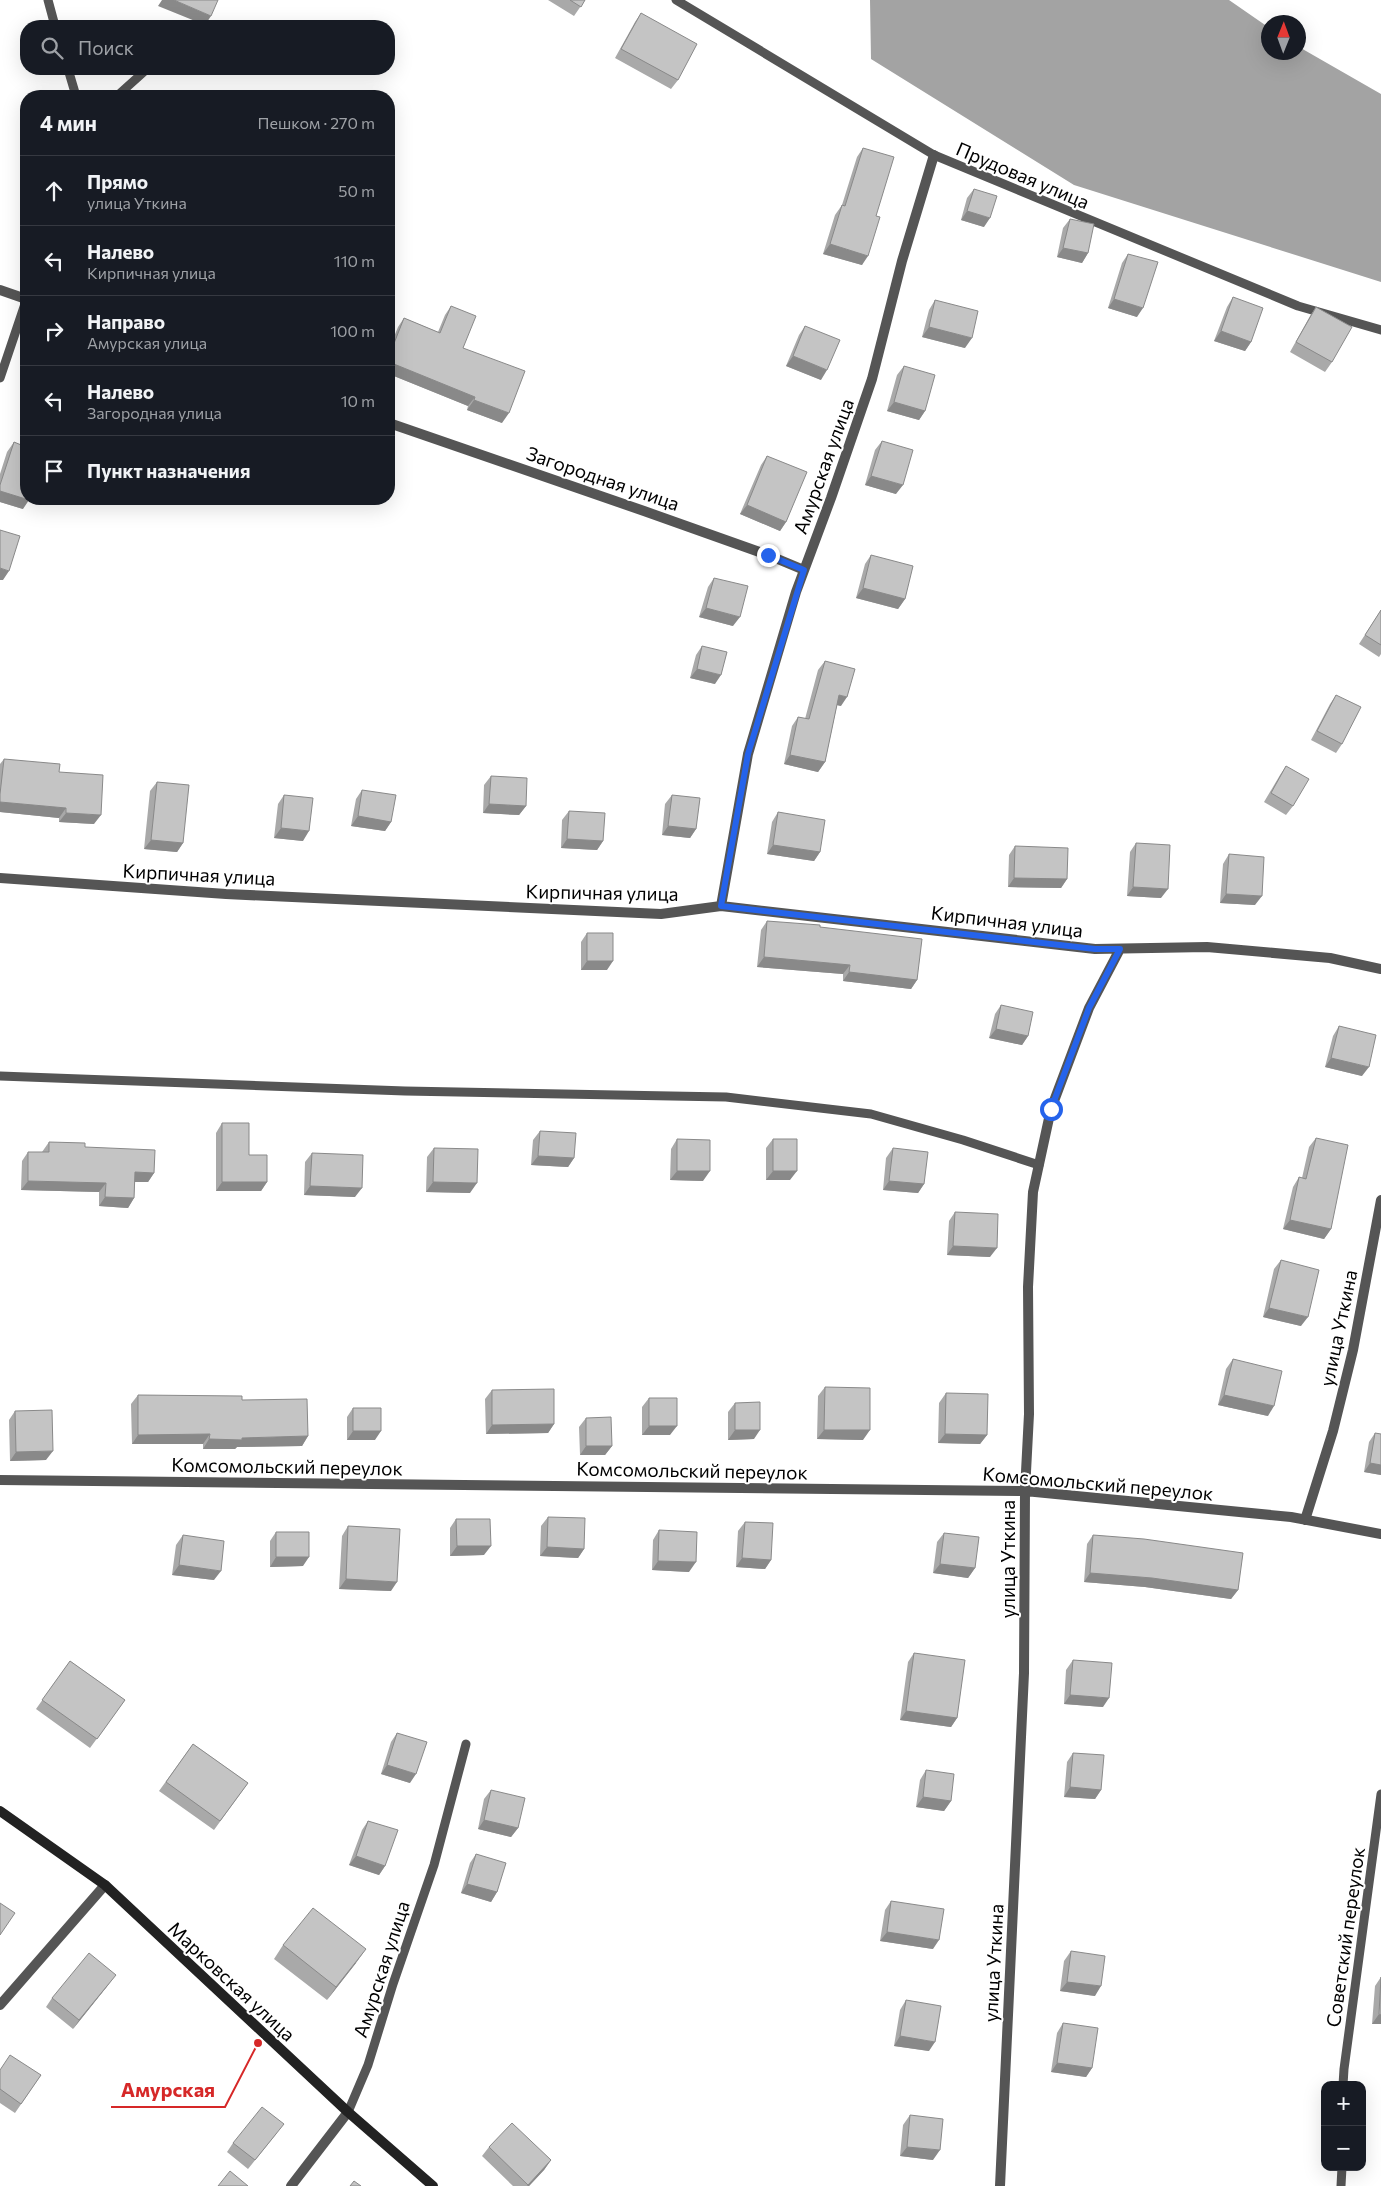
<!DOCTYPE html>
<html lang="ru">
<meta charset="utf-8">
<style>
:root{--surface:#171b24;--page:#242831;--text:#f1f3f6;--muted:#9ea1a6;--line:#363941}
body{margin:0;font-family:Commissioner,sans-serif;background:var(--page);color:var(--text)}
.controls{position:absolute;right:15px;bottom:15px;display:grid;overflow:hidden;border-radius:10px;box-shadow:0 5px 20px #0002}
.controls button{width:45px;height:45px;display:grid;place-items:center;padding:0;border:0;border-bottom:1px solid var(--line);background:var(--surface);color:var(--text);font:25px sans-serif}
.compass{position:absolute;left:1261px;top:15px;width:45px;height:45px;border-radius:50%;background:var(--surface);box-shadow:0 5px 20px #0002;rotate:1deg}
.stop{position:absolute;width:15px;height:15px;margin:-11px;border:4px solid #2563eb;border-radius:50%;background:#fff}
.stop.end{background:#2563eb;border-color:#fff;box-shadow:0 1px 5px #0008}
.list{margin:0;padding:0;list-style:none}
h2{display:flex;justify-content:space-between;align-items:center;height:65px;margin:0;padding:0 20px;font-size:21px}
h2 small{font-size:16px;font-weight:400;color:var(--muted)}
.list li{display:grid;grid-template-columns:32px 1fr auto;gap:15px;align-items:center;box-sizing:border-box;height:70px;padding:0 20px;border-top:1px solid var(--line)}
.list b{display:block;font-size:19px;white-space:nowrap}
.list p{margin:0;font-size:16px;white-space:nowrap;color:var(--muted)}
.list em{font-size:16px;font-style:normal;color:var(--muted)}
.icon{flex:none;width:28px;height:28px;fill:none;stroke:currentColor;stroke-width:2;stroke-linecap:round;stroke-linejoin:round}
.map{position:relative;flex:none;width:1381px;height:2186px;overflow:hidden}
.search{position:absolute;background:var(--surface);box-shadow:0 5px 20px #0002;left:20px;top:20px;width:375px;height:55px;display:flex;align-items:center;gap:12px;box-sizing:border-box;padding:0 18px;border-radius:20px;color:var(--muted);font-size:19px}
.panel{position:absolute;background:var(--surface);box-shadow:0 5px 20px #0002;left:20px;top:90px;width:375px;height:415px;border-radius:20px}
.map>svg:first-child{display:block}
.water{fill:#a3a3a3}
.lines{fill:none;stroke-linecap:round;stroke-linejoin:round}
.service{stroke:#555;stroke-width:9}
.minor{stroke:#555;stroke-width:10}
.secondary{stroke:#222;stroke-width:10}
.wall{fill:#a9a9a9}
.shaded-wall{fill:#898989}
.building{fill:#c4c4c4;stroke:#898989}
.route{stroke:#2563eb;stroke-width:6}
.labels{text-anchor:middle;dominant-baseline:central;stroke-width:4;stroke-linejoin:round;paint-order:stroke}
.street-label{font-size:19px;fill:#000;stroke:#fff}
.leader{fill:none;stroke:#d62828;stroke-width:2}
.callout-dot{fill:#d62828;stroke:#fff;stroke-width:2}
.callout-label{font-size:20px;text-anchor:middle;font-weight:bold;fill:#d62828;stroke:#fff;stroke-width:4;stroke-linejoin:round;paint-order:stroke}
</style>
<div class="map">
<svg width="1381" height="2186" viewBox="0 0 1381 2186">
<rect width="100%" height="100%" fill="#fff"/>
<!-- water -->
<path class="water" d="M870 0H1229L1268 27V52H1298L1299 47 1381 94V282L1074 185 871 59Z"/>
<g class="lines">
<!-- service -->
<path class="service" d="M48 0 55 26
M676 0 934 155 1298 306 1381 330
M68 69 76 96
M117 96 147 69
M0 378 26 301
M0 1076 405 1091 726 1097 871 1114 963 1140 1039 1165
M1343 2085 1344 2069 1381 1794
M348 2112 368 2065 393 1984 434 1865 466 1744
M1341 2186 1342 2167"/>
<!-- minor -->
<path class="minor" d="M0 290 26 299
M389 423 644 511 768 555 804 570
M0 878 226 894 661 914 721 906 1095 949 1207 947 1330 958 1381 969
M721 906 748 754 796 592 831 498 872 379 902 261 934 155
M0 1480 1025 1491 1291 1517 1381 1534
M1305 1520 1333 1431 1353 1350 1381 1200
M0 2005 105 1885
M291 2186 348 2112
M1000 2186 1024 1673 1025 1491 1029 1414 1028 1287 1033 1192 1051 1109 1089 1008 1120 949"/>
<!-- secondary -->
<path class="secondary" d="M0 1811 105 1885 348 2112 433 2186"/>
</g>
<!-- wall -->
<path class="wall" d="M548 0H585L574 16Z
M641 13 678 80 671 89 615 58 635 22Z
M863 148 876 216 862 265 823 254 835 215 842 205 857 157Z
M974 189 984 227 961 220 967 198Z
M1070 219 1088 253 1082 263 1057 257 1063 228Z
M1128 254 1137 317 1108 308 1122 263Z
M1233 297 1251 342 1245 351 1214 341 1227 307Z
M935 300 965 348 922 337 929 310Z
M451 306 463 348 502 423 467 410 468 406 389 374V349L398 327 404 318 438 332 445 315Z
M1316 307 1332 362 1325 372 1290 352 1310 316Z
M805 326 821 380 786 366 799 335Z
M904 366 925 411 919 420 887 411 897 375Z
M882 441 896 494 865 485 875 450Z
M14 442 23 509 0 502V474L7 452Z
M767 456 786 522 780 531 740 514 761 465Z
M871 555 905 599 898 609 856 598 865 564Z
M714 578 733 626 699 617 708 587Z
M1381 610V654L1379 657 1359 644Z
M702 646 715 684 690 678 696 655Z
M825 661 841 706 837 705 825 762 818 772 784 764 792 726 798 717 805 719 818 670Z
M1336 695 1342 744 1336 753 1311 740 1330 704Z
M4 759 59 772 94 824 59 822V818L0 812V764Z
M1286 766 1293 806 1286 815 1264 802 1280 775Z
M491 776 526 806 519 815 483 813 484 785Z
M157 782 183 843 177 852 144 849 150 791Z
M362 790 391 822 385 831 351 826 356 799Z
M284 795 303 841 274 838 278 804Z
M672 795 696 829 690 838 662 835 665 804Z
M569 811 603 841 597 850 561 848 562 820Z
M778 812 820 852 814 861 767 854 772 822Z
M1136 843 1161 898 1127 896 1130 852Z
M1015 846 1067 879 1061 888 1008 887 1009 855Z
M1229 854 1255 905 1220 903 1223 864Z
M767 921 820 927 917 980 911 989 843 981V974L757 967 761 930Z
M587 933 607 970H581V942Z
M1001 1005 1028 1036 1022 1045 989 1038 995 1014Z
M1339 1026 1362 1076 1325 1067 1333 1036Z
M222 1123 249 1155 267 1182 261 1191H216V1133Z
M540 1131 574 1158 568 1167 531 1165 533 1140Z
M1316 1138 1331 1229 1324 1239 1283 1229 1293 1187 1299 1177 1302 1178 1309 1147Z
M677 1139 703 1181 670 1180 671 1149Z
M773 1139 790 1180H766V1148Z
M49 1142 85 1147 154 1173 148 1182H135L134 1198 128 1208 99 1206V1192L21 1190 22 1161 28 1152H42Z
M434 1148 470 1193 426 1192 427 1157Z
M893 1148 924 1184 918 1193 883 1190 886 1158Z
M312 1153 355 1197 304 1195 305 1162Z
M955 1212 990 1257 947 1255 949 1221Z
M1281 1260 1301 1326 1263 1317 1274 1269Z
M1233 1359 1268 1416 1218 1405 1226 1369Z
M825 1387 863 1440 817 1439 818 1396Z
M492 1390 554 1424 548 1433 486 1434 485 1399Z
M946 1393 987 1435 980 1444 938 1443 939 1403Z
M138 1395 242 1400 308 1436 302 1446 237 1447 235 1449H203V1444H132L131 1404Z
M649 1398 670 1435H642V1407Z
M735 1403 754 1439 728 1440V1412Z
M353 1408 375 1440H347V1417Z
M15 1411 46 1460 10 1461 9 1420Z
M586 1418 612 1446 605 1455H580L579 1427Z
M1375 1433 1381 1475 1364 1472 1369 1442Z
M548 1517 584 1549 578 1558 540 1556 541 1526Z
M456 1519 484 1555 450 1556V1528Z
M745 1522 771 1560 765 1569 736 1567 738 1531Z
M348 1526 391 1591 339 1589 342 1536Z
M659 1530 689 1572 652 1570 653 1540Z
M276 1532 303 1566 270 1567V1541Z
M944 1533 975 1568 968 1578 933 1573 937 1542Z
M183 1535 214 1580 172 1575 176 1545Z
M1093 1535 1238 1590 1231 1599 1145 1587 1084 1582 1087 1544Z
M914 1653 957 1718 951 1727 900 1720 908 1662Z
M1073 1660 1103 1707 1064 1704 1066 1670Z
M70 1661 125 1700 90 1748 36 1709Z
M397 1733 410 1783 381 1774 391 1742Z
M193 1744 248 1783 214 1830 159 1791Z
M1073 1753 1101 1790 1095 1799 1064 1797 1067 1762Z
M926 1770 951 1801 944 1811 916 1807 920 1780Z
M491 1790 518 1828 511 1837 478 1829 484 1799Z
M368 1821 385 1866 379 1875 349 1865 362 1830Z
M476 1854 497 1892 491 1902 461 1893 470 1863Z
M891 1901 933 1949 880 1941 885 1910Z
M283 1945 356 1963 327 2000 274 1959Z
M1071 1951 1095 1996 1060 1991 1064 1961Z
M1381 1977V2024H1372L1375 1986Z
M109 1984 73 2029 46 2007 52 1998Z
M906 2000 929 2051 894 2046 900 2010Z
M1063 2023 1092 2068 1086 2077 1051 2072 1057 2033Z
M0 2070 41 2075 15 2113 0 2103Z
M910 2115 933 2160 900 2156 903 2125Z
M277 2133 248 2169 227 2152 233 2143Z
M489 2147 551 2160 544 2170 529 2186H513L482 2156Z"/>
<!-- shaded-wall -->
<path class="shaded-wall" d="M162 0H174L211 16 205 25 158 6Z
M967 211 990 218 984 227 961 220Z
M830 244 868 256 862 265 823 254Z
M1063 248 1088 253 1082 263 1057 257Z
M1114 299 1143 308 1137 317 1108 308Z
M929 327 972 338 965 348 922 337Z
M1221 331 1251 342 1245 351 1214 341Z
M793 356 827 370 821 380 786 366Z
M389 362 475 397 468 406 389 374Z
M474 400 509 413 502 423 467 410Z
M894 402 925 411 919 420 887 411Z
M871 476 903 485 896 494 865 485Z
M0 491 29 500 23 509 0 502Z
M747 505 786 522 780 531 740 514Z
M0 568 9 571 3 580H0Z
M863 588 905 599 898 609 856 598Z
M706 608 740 617 733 626 699 617Z
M697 669 721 675 715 684 690 678Z
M839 695 847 697 841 706 832 704Z
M790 755 825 762 818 772 784 764Z
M0 802 66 808 59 818 0 812Z
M489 804 526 806 519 815 483 813Z
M66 813 101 815 94 824 59 822Z
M358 816 391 822 385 831 351 826Z
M668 826 696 829 690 838 662 835Z
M281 828 309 831 303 841 274 838Z
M567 839 603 841 597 850 561 848Z
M151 840 183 843 177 852 144 849Z
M773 845 820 852 814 861 767 854Z
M1014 878 1067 879 1061 888 1008 887Z
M1133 887 1168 889 1161 898 1127 896Z
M1226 894 1262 896 1255 905 1220 903Z
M764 957 850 965 843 974 757 967Z
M587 961H613L607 970H581Z
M849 972 917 980 911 989 843 981Z
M996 1029 1028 1036 1022 1045 989 1038Z
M1331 1058 1369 1067 1362 1076 1325 1067Z
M538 1156 574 1158 568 1167 531 1165Z
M677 1171H710L703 1181 670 1180Z
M773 1171H797L790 1180H766Z
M135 1172 154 1173 148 1182H129Z
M28 1181 106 1183 99 1192 21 1190Z
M889 1181 924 1184 918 1193 883 1190Z
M222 1182H267L261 1191H216Z
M433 1182 477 1183 470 1193 426 1192Z
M310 1186 362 1188 355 1197 304 1195Z
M105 1197 134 1198 128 1208 99 1206Z
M1290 1220 1331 1229 1324 1239 1283 1229Z
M953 1246 997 1248 990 1257 947 1255Z
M1269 1308 1308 1317 1301 1326 1263 1317Z
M1224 1395 1274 1406 1268 1416 1218 1405Z
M554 1424 548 1433 486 1434 492 1425Z
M649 1426H677L670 1435H642Z
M735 1430H760L754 1439 728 1440Z
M824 1430H870L863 1440 817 1439Z
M353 1431H381L375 1440H347Z
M210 1434 203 1444H132L138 1435Z
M945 1434 987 1435 980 1444 938 1443Z
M308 1436 302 1446 237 1447 235 1449H203L209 1439Z
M586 1446H612L605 1455H580Z
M53 1451 46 1460 10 1461 16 1452Z
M1370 1463 1381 1465V1475L1364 1472Z
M457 1546H491L484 1555 450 1556Z
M547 1547 584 1549 578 1558 540 1556Z
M276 1557H309L303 1566 270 1567Z
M742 1558 771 1560 765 1569 736 1567Z
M658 1561 696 1562 689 1572 652 1570Z
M940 1564 975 1568 968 1578 933 1573Z
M179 1565 221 1571 214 1580 172 1575Z
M1090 1573 1152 1578 1238 1590 1231 1599 1145 1587 1084 1582Z
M346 1579 397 1582 391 1591 339 1589Z
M1070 1695 1109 1698 1103 1707 1064 1704Z
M906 1711 957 1718 951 1727 900 1720Z
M387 1765 416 1774 410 1783 381 1774Z
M1070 1787 1101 1790 1095 1799 1064 1797Z
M923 1797 951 1801 944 1811 916 1807Z
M484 1820 518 1828 511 1837 478 1829Z
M356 1856 385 1866 379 1875 349 1865Z
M467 1884 497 1892 491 1902 461 1893Z
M887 1932 939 1940 933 1949 880 1941Z
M366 1949 356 1963 327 2000 336 1987Z
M116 1975 109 1984 73 2029 79 2020Z
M1067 1982 1101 1986 1095 1996 1060 1991Z
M1379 2014 1381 2015V2024H1372Z
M900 2036 935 2042 929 2051 894 2046Z
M1057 2063 1092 2068 1086 2077 1051 2072Z
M907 2147 940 2150 933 2160 900 2156Z
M551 2160 544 2170 529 2186H527Z"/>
<!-- building -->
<path class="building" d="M174 0H218L211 16Z
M570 0H585L581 7Z
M641 13 697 44 678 80 621 49Z
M863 148 894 157 876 216 880 217 868 256 830 244 842 205 845 206Z
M974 189 997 196 990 218 967 211Z
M1070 219 1094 224 1088 253 1063 248Z
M1128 254 1158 262 1143 308 1114 299Z
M1233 297 1263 308 1251 342 1221 331Z
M935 300 978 311 972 338 929 327Z
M451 306 476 316 463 348 525 371 509 413 474 400 475 397 389 362V356L404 318 440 333Z
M1316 307 1352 327 1332 362 1296 342Z
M805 326 840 340 827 370 793 356Z
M904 366 935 375 925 411 894 402Z
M882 441 913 450 903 485 871 476Z
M14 442 26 447V499H30L29 500 0 491V485Z
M767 456 807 472 786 522 747 505Z
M0 530 20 536 9 571 0 568Z
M871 555 913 566 905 599 863 588Z
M714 578 748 586 740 617 706 608Z
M1381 610V645L1365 635Z
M702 646 727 652 721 675 697 669Z
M825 661 855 669 847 697 839 695 825 762 790 755 798 717 809 719Z
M1336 695 1361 707 1342 744 1317 731Z
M4 759 60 764 59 772 103 775 101 815 66 813V808L0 802V794Z
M1286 766 1309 779 1293 806 1271 793Z
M491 776 527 778 526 806 489 804Z
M157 782 189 785 183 843 151 840Z
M362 790 396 795 391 822 358 816Z
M284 795 313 798 309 831 281 828Z
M672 795 700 798 696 829 668 826Z
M569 811 605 813 603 841 567 839Z
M778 812 825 820 820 852 773 845Z
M1136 843 1170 845 1168 889 1133 887Z
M1015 846 1068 848 1067 879 1014 878Z
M1229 854 1264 857 1262 896 1226 894Z
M767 921 820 925V927L922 939 917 980 849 972 850 965 764 957Z
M587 933H613V961H587Z
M1001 1005 1033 1012 1028 1036 996 1029Z
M1339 1026 1376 1035 1369 1067 1331 1058Z
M222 1123H249V1155H267V1182H222Z
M540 1131 576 1133 574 1158 538 1156Z
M1316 1138 1348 1145 1331 1229 1290 1220 1299 1177 1306 1179Z
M677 1139 710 1140V1171H677Z
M773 1139H797V1171H773Z
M49 1142 85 1143V1147L155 1150 154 1173 135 1172 134 1198 105 1197 106 1183 28 1181V1152H49Z
M434 1148 478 1149 477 1183 433 1182Z
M893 1148 928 1152 924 1184 889 1181Z
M312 1153 363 1155 362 1188 310 1186Z
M955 1212 998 1214 997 1248 953 1246Z
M1281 1260 1319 1270 1308 1317 1269 1308Z
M1233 1359 1282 1371 1274 1406 1224 1395Z
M825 1387 870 1388V1430H824Z
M554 1389V1424L492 1425V1390Z
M946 1393 988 1394 987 1435 945 1434Z
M138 1395 242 1396V1400L307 1399 308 1436 242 1438V1440L209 1439 210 1434 138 1435Z
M649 1398H677V1426H649Z
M760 1402V1430H735V1403Z
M353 1408H381V1431H353Z
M52 1410 53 1451 16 1452 15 1411Z
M611 1417 612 1446H586V1418Z
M1375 1433 1381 1434V1465L1370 1463Z
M548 1517 585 1518 584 1549 547 1547Z
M456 1519H490L491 1546H457Z
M745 1522 773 1523 771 1560 742 1558Z
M348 1526 400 1529 397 1582 346 1579Z
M659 1530 697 1532 696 1562 658 1561Z
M276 1532H309V1557H276Z
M944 1533 979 1537 975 1568 940 1564Z
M183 1535 224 1541 221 1571 179 1565Z
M1093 1535 1144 1539 1243 1553 1238 1590 1152 1578 1090 1573Z
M914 1653 965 1660 957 1718 906 1711Z
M1073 1660 1112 1663 1109 1698 1070 1695Z
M70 1661 125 1700 97 1739 42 1700Z
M397 1733 427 1742 416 1774 387 1765Z
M193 1744 248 1783 220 1821 166 1782Z
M1073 1753 1104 1755 1101 1790 1070 1787Z
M926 1770 954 1774 951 1801 923 1797Z
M491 1790 525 1798 518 1828 484 1820Z
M368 1821 398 1830 385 1866 356 1856Z
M476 1854 506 1863 497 1892 467 1884Z
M891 1901 944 1909 939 1940 887 1932Z
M0 1903 15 1913 0 1935Z
M313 1908 366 1949 336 1987 283 1945Z
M1071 1951 1105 1956 1101 1986 1067 1982Z
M89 1953 116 1975 79 2020 52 1998Z
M1381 1977V2015L1379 2014Z
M906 2000 941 2006 935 2042 900 2036Z
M1063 2023 1098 2028 1092 2068 1057 2063Z
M10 2055 41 2075 21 2104 0 2089V2070Z
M262 2107 284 2124 255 2160 233 2143Z
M910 2115 943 2119 940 2150 907 2147Z
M512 2123 551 2160 528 2185 489 2147Z
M230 2171 248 2186H218Z
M354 2181 361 2186H350Z"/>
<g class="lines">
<!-- route -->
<path class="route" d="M768 555 804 570 748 754 721 906 1095 949H1120L1089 1008 1051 1109"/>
</g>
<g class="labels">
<!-- street labels -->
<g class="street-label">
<text transform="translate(1023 175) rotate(23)">Прудовая улица</text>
<text transform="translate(823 466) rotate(-70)">Амурская улица</text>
<text transform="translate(603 478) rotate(19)">Загородная улица</text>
<text transform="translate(199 874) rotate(3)">Кирпичная улица</text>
<text transform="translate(602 892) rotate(1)">Кирпичная улица</text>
<text transform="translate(1007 921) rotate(7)">Кирпичная улица</text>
<text transform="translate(1338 1328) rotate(-78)">улица Уткина</text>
<text transform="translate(287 1466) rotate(1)">Комсомольский переулок</text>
<text transform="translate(692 1470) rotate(1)">Комсомольский переулок</text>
<text transform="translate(1098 1483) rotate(5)">Комсомольский переулок</text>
<text transform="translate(1007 1559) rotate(-90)">улица Уткина</text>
<text transform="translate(1345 1937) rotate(-82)">Советский переулок</text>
<text transform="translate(993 1963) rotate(-87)">улица Уткина</text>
<text transform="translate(381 1969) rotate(-72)">Амурская улица</text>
<text transform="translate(232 1981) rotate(43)">Марковская улица</text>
</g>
</g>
<!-- callouts -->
<path class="leader" d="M258 2043L225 2107H111"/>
<circle class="callout-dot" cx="258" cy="2043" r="5"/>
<g class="callout-label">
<text x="168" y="2097">Амурская</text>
</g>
</svg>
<div class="controls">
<button>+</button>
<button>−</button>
</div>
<svg class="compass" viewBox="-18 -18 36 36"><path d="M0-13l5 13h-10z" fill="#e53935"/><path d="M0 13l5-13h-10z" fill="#9ea1a6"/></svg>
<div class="stop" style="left:1051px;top:1109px"></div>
<div class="stop end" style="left:768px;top:555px"></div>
<div class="search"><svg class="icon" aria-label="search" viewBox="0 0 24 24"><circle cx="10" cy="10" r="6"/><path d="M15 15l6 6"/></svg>Поиск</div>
<section class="panel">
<h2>4 мин<small>Пешком · 270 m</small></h2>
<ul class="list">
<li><svg class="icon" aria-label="ahead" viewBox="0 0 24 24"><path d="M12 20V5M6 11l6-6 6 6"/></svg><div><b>Прямо</b><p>улица Уткина</p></div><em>50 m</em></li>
<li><svg class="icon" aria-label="left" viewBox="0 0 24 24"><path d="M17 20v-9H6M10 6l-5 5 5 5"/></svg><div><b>Налево</b><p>Кирпичная улица</p></div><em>110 m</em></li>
<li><svg class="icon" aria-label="right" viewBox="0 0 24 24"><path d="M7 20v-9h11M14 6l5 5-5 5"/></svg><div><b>Направо</b><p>Амурская улица</p></div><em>100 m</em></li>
<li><svg class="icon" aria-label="left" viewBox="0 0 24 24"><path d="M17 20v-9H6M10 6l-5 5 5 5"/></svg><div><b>Налево</b><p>Загородная улица</p></div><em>10 m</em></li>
<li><svg class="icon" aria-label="arrive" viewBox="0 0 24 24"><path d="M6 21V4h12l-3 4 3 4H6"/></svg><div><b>Пункт назначения</b></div></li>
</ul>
</section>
</div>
